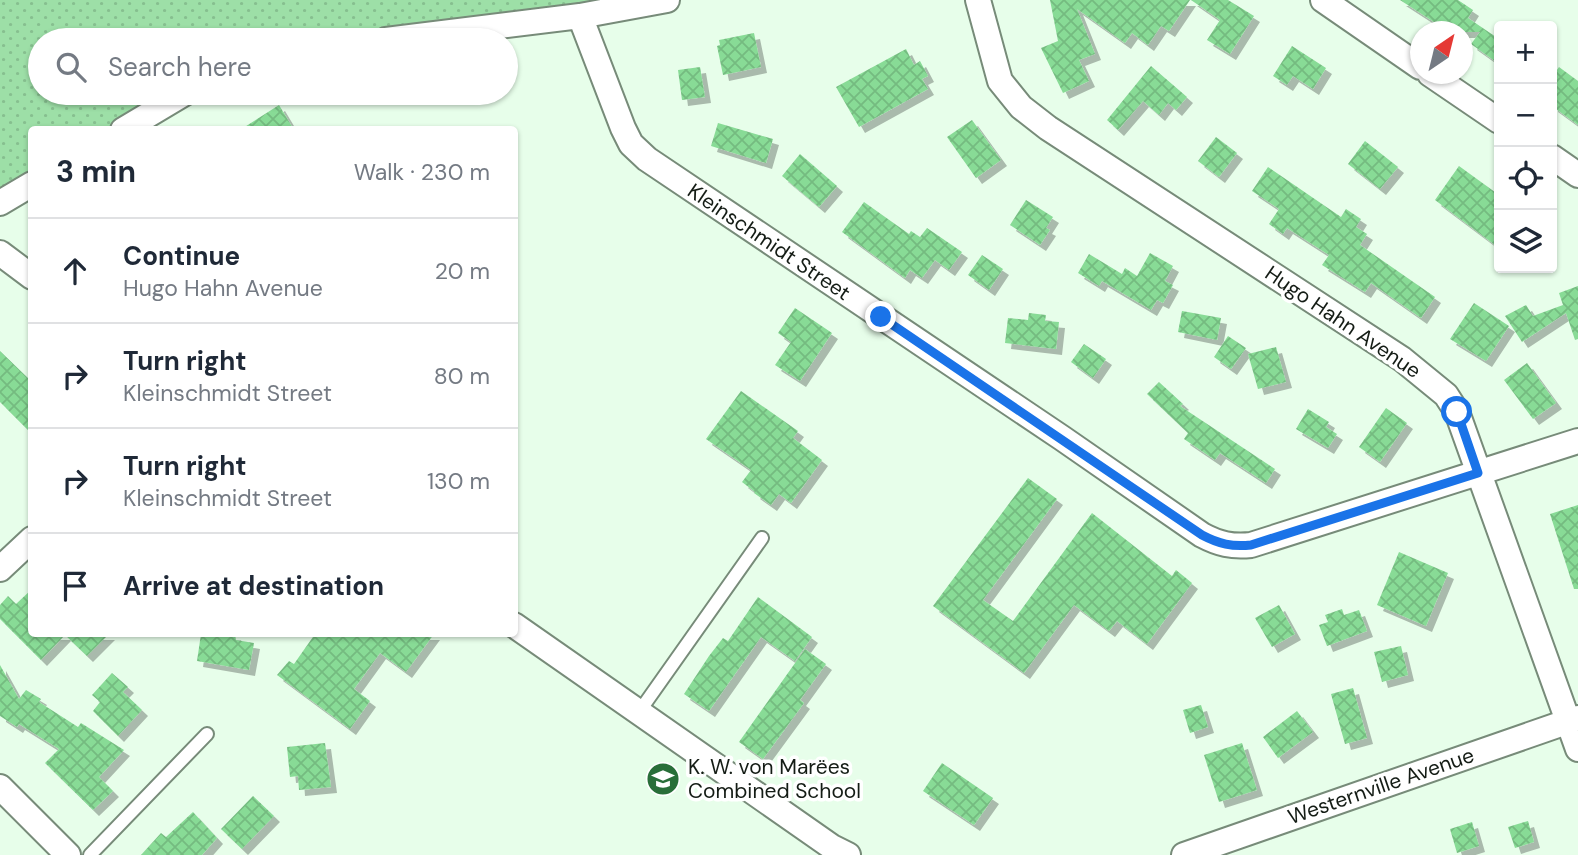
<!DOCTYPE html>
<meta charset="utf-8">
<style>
:root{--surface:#fff;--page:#f2f2f3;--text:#1f2937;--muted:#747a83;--line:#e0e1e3}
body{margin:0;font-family:"DM Sans",sans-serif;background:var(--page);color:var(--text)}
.controls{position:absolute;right:21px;top:21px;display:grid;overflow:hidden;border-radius:7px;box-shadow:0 2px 5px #0004}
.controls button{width:63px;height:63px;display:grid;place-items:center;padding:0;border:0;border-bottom:2px solid var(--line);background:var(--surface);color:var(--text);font:35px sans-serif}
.compass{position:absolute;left:1410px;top:21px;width:63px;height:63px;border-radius:50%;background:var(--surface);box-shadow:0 2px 5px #0004;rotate:35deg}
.stop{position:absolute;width:21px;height:21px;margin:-16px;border:5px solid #1a73e8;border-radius:50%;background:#fff}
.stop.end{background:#1a73e8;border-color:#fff;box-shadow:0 2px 7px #0008}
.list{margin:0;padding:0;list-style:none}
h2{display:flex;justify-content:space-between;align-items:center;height:91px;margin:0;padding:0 28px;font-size:30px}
h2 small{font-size:23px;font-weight:400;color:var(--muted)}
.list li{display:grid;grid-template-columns:46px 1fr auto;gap:21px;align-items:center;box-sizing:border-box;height:105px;padding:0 28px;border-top:2px solid var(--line)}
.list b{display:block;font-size:26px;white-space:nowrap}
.list p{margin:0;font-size:23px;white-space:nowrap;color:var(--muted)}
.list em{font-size:23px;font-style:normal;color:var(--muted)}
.icon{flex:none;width:38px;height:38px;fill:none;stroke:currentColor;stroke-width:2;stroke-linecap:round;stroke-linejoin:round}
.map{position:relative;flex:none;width:1578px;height:855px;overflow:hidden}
.search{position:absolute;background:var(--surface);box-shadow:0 2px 5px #0004;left:28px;top:28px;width:490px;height:77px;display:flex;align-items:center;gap:18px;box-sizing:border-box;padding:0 24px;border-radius:38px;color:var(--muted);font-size:26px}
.panel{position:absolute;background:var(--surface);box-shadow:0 2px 5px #0004;left:28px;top:126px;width:490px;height:511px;border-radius:7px}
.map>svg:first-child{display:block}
.grass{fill:url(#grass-dots)}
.building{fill:url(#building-cross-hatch);filter:url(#shadow)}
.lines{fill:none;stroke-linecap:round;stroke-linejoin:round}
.lane-casing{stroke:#778b79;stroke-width:16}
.street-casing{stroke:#778b79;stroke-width:28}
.lane{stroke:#fff;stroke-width:12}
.street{stroke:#fff;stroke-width:24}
.route{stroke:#1a73e8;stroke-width:9}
.labels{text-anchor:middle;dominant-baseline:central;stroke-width:7;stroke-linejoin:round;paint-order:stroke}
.street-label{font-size:21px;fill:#141c15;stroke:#fff}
.poi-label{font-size:21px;fill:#141c15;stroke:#fff;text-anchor:start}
</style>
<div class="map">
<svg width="1578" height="855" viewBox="0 0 1578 855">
<defs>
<pattern id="grass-dots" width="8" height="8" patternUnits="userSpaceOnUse" patternTransform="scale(1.75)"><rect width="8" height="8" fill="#9ddfa7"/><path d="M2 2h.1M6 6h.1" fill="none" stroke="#86bf8f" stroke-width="1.8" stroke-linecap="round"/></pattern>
<pattern id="building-cross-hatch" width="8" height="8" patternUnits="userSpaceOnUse" patternTransform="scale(1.75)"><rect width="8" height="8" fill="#88db96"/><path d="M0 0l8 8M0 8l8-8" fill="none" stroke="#74bb80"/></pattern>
<filter id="shadow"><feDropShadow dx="6" dy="6" stdDeviation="0" flood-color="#0004"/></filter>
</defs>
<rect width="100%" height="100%" fill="#e7feea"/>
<!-- grass -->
<path class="grass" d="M0 0H667L386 40H40V93H185L123 129 32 130 31 184 0 203Z"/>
<!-- building -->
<path class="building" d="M1050 0H1190L1169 31 1161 26 1148 45 1132 33 1125 43 1077 9 1095 54 1079 60 1089 81 1063 93 1041 48 1058 41Z
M1191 0H1228L1254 16 1230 54 1207 40 1220 20Z
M1400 0H1458L1473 10 1468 18 1499 39V64L1471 44 1480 32H1428L1434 22Z
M754 33 761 67 723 75 717 46 720 45 719 40Z
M1292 46 1326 68 1313 89 1293 76 1287 85 1273 76Z
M906 49 914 65 920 61 928 76 922 79 928 89 859 127 836 87Z
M1151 66 1187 97 1176 110 1168 103 1159 115 1143 101 1118 130 1107 120Z
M700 67 705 97 682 100 678 70Z
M1559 67 1578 81V125L1552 106V77Z
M279 105 294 130H240Z
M972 120 1001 160 976 178 947 137Z
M718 123 773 139 766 163 711 146Z
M1216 137 1237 153 1219 177 1198 161Z
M1365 141 1398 167 1380 189 1348 164Z
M800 154 837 186 819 207 782 176Z
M1459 166 1499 195V248L1435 200Z
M1268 167 1341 217 1346 209 1361 219 1356 227 1367 234 1360 245 1435 297 1421 318 1371 283 1365 292 1322 265 1329 255 1287 228 1283 234 1269 224 1279 209 1252 191Z
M1026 200 1053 217 1046 228 1050 230 1040 245 1010 225Z
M864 202 909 234 911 231 920 237 927 228 962 252 949 270 935 260 922 278 910 270 905 278 842 232Z
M1150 253 1173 266 1165 281 1173 285 1163 303 1157 300 1151 310 1102 281 1099 286 1078 273 1089 254 1122 274 1125 268 1137 276Z
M982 255 1003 269 989 290 968 275Z
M1578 286V339L1575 340 1566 313 1522 342 1505 316 1526 305 1533 316 1563 305 1559 293Z
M1474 303 1509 326 1486 361 1450 339Z
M795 308 832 333 800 381 775 365 791 342 778 333Z
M1182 311 1221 318 1217 340 1178 332Z
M1029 313 1046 315 1045 321 1059 322 1056 349 1005 343 1008 318 1028 320Z
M1228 336 1246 348 1231 369 1214 357Z
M1084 344 1106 359 1093 378 1071 362Z
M1276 347 1286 382 1258 389 1248 354Z
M0 351 32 382V434L0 402Z
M1527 363 1556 403 1533 419 1504 380Z
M1159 382 1183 404 1180 406 1275 469 1266 483 1220 453 1215 460 1184 439 1188 433 1147 394Z
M741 391 798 431 793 438 822 460 791 503 779 494 771 505 754 493 755 492 742 482 751 470 706 439Z
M1386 408 1407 423 1380 462 1359 447Z
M1308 409 1329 422 1326 427 1337 434 1328 448 1296 429Z
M1028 478 1057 499 983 600 1013 621 1092 513 1172 576 1176 570 1192 583 1147 644 1117 621 1109 631 1074 605 1024 673 933 606Z
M1578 505V589H1574L1550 514Z
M1399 552 1448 573 1426 626 1377 605Z
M32 589V634H109L87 656 65 635 41 660 0 619V605L8 596 16 604Z
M758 597 812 637 795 661 761 637 709 711 684 694 709 656 723 638 728 641Z
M1279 605 1295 634 1272 647 1255 618Z
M1342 609 1344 615 1359 610 1367 631 1327 646 1319 625 1328 622 1325 615Z
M201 634H235L236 640 254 643 249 670 197 661Z
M315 634H434L406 672 380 653 354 689 370 701 350 729 277 675 289 661 294 664Z
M1401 646 1408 675 1382 682 1374 652Z
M805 649 826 664 800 700 804 703 763 759 739 742Z
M0 665 19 699 26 690 41 699 39 702 78 727 81 723 124 750 99 777 113 791 93 810 45 763 59 749 19 724 17 727 0 716Z
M112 673 128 687 123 692 142 710 118 736 93 711 100 702 92 695Z
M1353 688 1367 738 1345 744 1331 694Z
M1201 705 1208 727 1190 733 1183 710Z
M1297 711 1313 732 1278 758 1263 737Z
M325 743 331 787 299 790 298 776 290 777 287 747Z
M1242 743 1257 790 1219 802 1204 755Z
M942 763 993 798 974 825 923 791Z
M253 796 274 816 242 849 221 829Z
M193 812 217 838 202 855H141L161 833 166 837Z
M1528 821 1534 842 1515 848 1508 827Z
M1472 822 1479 846 1457 853 1450 829Z"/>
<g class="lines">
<defs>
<path id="lane" d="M639 712 762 538
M90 855 207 734"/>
<path id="street" d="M978 0 1000 81 1021 107 1048 128 1402 359 1446 395 1457 412 1578 749
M1323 0 1420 67
M580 16 623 128 631 144 647 159 1062 438 1202 535C1219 544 1232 547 1251 545L1578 441
M386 40 580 16 667 0
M1430 74 1499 121
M123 130 185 93
M1552 157 1578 175
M0 203 32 184
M0 253 32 277
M0 569 32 539
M514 625 832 847 848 855
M0 787 68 855
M1184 855 1578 718"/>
</defs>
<!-- lane casing -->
<use href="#lane" class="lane-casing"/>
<!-- street casing -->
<use href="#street" class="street-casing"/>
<!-- lane -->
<use href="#lane" class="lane"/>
<!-- street -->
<use href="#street" class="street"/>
</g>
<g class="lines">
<!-- route -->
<path class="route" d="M881 317 1202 535C1219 544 1232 547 1251 545L1478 473 1457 412"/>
</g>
<!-- icons -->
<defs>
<symbol id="school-disc" viewBox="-11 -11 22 22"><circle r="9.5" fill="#296e39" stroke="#fff"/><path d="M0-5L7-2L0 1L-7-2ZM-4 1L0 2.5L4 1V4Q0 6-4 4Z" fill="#fff"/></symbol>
</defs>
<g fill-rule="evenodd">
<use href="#school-disc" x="644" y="760" width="38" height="38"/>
</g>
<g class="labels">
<!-- street labels -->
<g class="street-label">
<text transform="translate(769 242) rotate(34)">Kleinschmidt Street</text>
<text transform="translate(1343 322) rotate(34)">Hugo Hahn Avenue</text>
<text transform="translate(1381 786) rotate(-19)">Westernville Avenue</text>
</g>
<!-- poi labels -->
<g class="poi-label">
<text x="688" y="767">K. W. von Marëes<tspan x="688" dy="24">Combined School</tspan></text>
</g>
</g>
</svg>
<div class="controls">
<button>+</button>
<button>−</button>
<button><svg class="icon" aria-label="locate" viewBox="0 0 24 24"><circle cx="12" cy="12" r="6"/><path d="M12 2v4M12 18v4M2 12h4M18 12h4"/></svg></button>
<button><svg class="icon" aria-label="layers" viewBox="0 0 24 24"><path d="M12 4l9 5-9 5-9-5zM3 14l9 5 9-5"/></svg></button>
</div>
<svg class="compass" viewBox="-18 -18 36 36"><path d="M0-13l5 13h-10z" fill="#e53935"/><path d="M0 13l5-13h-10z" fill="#747a83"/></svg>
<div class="stop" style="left:1457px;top:412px"></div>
<div class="stop end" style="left:881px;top:317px"></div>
<div class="search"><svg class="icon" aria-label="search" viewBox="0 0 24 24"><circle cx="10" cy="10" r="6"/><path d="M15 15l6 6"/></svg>Search here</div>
<section class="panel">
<h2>3 min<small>Walk · 230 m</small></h2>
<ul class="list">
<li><svg class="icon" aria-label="ahead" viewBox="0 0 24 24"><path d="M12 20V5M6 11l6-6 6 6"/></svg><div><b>Continue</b><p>Hugo Hahn Avenue</p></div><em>20 m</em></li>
<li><svg class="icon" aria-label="right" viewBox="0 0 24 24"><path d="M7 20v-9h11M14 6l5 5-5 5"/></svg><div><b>Turn right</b><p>Kleinschmidt Street</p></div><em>80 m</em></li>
<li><svg class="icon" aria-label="right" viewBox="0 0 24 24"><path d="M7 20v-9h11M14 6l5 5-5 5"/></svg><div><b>Turn right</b><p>Kleinschmidt Street</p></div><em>130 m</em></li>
<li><svg class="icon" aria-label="arrive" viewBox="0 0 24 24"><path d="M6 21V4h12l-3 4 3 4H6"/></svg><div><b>Arrive at destination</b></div></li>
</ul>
</section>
</div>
